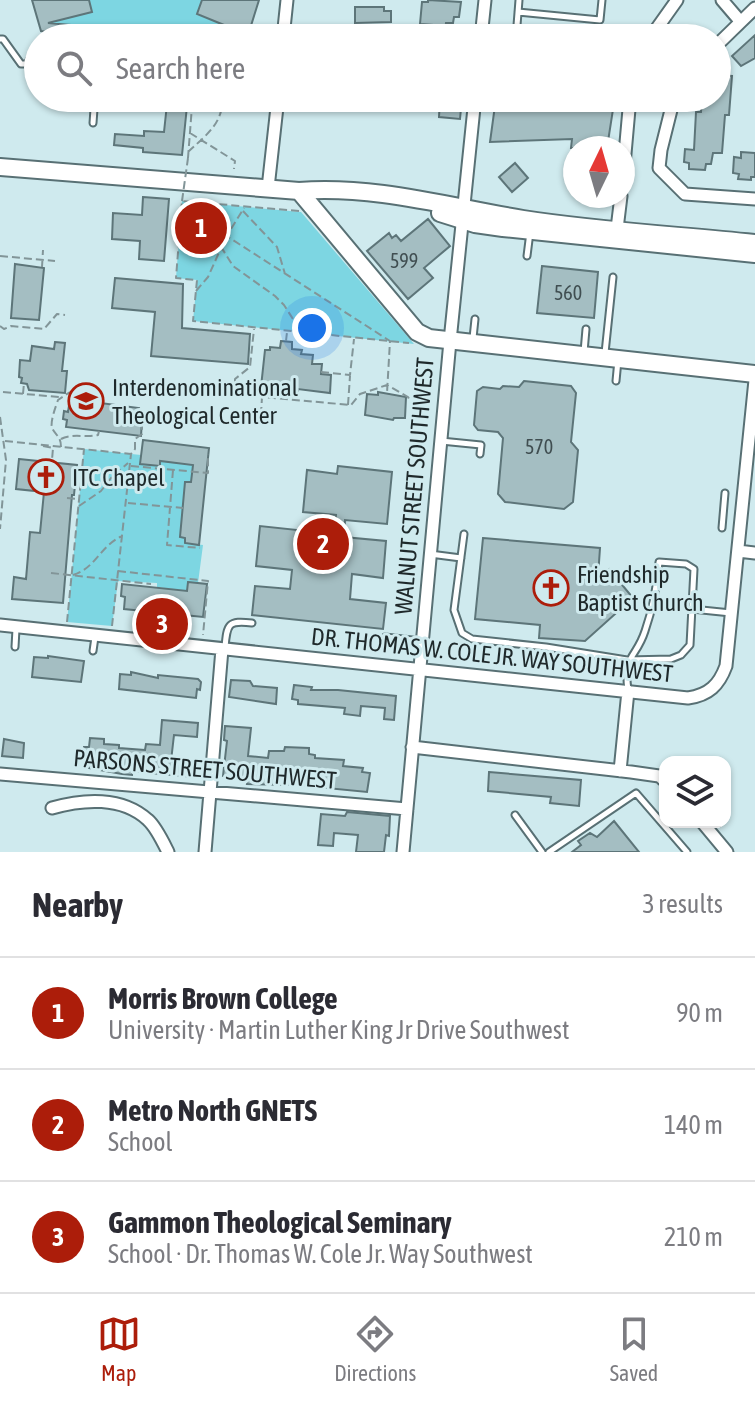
<!DOCTYPE html>
<meta charset="utf-8">
<style>
:root{--surface:#fff;--page:#f7f7f7;--text:#2b2b33;--muted:#7c7c81;--line:#e1e1e2;--accent:#ac1d0a}
body{margin:0;font-family:"Asap Condensed",sans-serif;background:var(--page);color:var(--text)}
.controls{position:absolute;right:24px;bottom:24px;display:grid;overflow:hidden;border-radius:16px;box-shadow:0 2px 6px #0004}
.controls button{width:72px;height:72px;display:grid;place-items:center;padding:0;border:0;border-bottom:2px solid var(--line);background:var(--surface);color:var(--text);font:40px sans-serif}
.compass{position:absolute;left:563px;top:136px;width:72px;height:72px;border-radius:50%;background:var(--surface);box-shadow:0 2px 6px #0004;rotate:5deg}
.you{position:absolute;left:312px;top:328px;width:28px;height:28px;margin:-20px;border:6px solid #fff;border-radius:50%;background:#1a73e8;box-shadow:0 0 0 12px #1a73e833}
.badge{display:grid;place-items:center;width:52px;height:52px;border-radius:50%;background:var(--accent);color:#fff;font-size:26px;font-weight:700}
.pin{position:absolute;translate:-50% -50%;border:4px solid #fff;box-shadow:0 2px 8px #0006}
.list{margin:0;padding:0;list-style:none}
h2{display:flex;justify-content:space-between;align-items:center;height:104px;margin:0;padding:0 32px;font-size:34px}
h2 small{font-size:26px;font-weight:400;color:var(--muted)}
.list li{display:grid;grid-template-columns:52px 1fr auto;gap:24px;align-items:center;box-sizing:border-box;height:112px;padding:0 32px;border-top:2px solid var(--line)}
.list b{display:block;font-size:30px;white-space:nowrap}
.list p{margin:0;font-size:26px;white-space:nowrap;color:var(--muted)}
.list em{font-size:26px;font-style:normal;color:var(--muted)}
.icon{flex:none;width:44px;height:44px;fill:none;stroke:currentColor;stroke-width:2;stroke-linecap:round;stroke-linejoin:round}
.map{position:relative;flex:none;width:755px;height:852px;overflow:hidden}
.search{position:absolute;background:var(--surface);box-shadow:0 2px 6px #0004;left:24px;right:24px;top:24px;height:88px;display:flex;align-items:center;gap:20px;box-sizing:border-box;padding:0 28px;border-radius:44px;color:var(--muted);font-size:30px}
.sheet{height:440px;background:var(--surface)}
nav{display:flex;justify-content:space-around;align-items:center;box-sizing:border-box;height:112px;border-top:2px solid var(--line);background:var(--surface);font-size:22px;color:var(--muted)}
nav a{display:grid;justify-items:center;gap:4px}
nav .on{color:var(--accent)}
.map>svg:first-child{display:block}
.green{fill:#7dd6e2}
.building{fill:#a4bec2;stroke:#5d7579;stroke-width:2}
.lines{fill:none;stroke-linecap:round;stroke-linejoin:round}
.lane-casing{stroke:#587074;stroke-width:9}
.street-casing{stroke:#587074;stroke-width:15}
.secondary-casing{stroke:#587074;stroke-width:20}
.path{stroke:#829598;stroke-width:2;stroke-dasharray:8 4;stroke-linecap:butt}
.lane{stroke:#fff;stroke-width:5}
.street{stroke:#fff;stroke-width:11}
.secondary{stroke:#fff;stroke-width:16}
.path-bridge{stroke:#829598;stroke-width:2;stroke-dasharray:8 4;stroke-linecap:butt}
.labels{text-anchor:middle;dominant-baseline:central;stroke-width:6;stroke-linejoin:round;paint-order:stroke}
.number-label{font-size:20px;fill:#404e51}
.poi-label{font-size:24px;fill:#1f292b;stroke:#cfeaee;text-anchor:start}
.street-label{font-size:24px;fill:#1f292b;stroke:#cfeaee}
</style>
<div class="map">
<svg width="755" height="852" viewBox="0 0 755 852">
<rect width="100%" height="100%" fill="#cfeaee"/>
<!-- green -->
<path class="green" d="M32 0H259L249 32 234 28 221 38H83L41 31Z
M182 201 301 212 414 344 193 321 197 280 176 278Z
M84 449 141 455V464L159 466 160 461 207 467 206 478 192 477 191 482H185L180 537 185 538V543L203 545 198 583 188 582 187 591 157 587V583L118 581 112 626 67 622Z"/>
<!-- building -->
<path class="building" d="M32 0H89L92 12 48 23 151 32V38H83L41 31Z
M202 0H259L249 32 234 28 221 38H174V34L224 25 197 14Z
M428 0 461 2 459 17H454L453 23H446L445 30 433 29V25L420 24 422 2H428Z
M355 7H384V11H391V22L355 23Z
M755 35V58L741 66 732 56Z
M717 75 732 76 729 115H725L722 153H713L711 164H706L705 170 689 169V163L684 162 685 149 694 150 696 112H701L702 98H717Z
M440 98H462L460 119 439 117Z
M496 98H592V101L614 103 607 148H571L572 139 490 142Z
M167 104 187 106 182 155 143 152V148L114 145 115 134 144 136V131L164 132Z
M741 152 755 153V177H751V180L738 179 739 174 733 173 734 157 741 158Z
M515 163 528 178 512 192 499 177Z
M143 197 169 199 164 261 139 259 140 241 112 239 113 213 142 215Z
M428 219 450 246 424 268 433 278 408 299 367 251 389 233 392 238 396 235 401 241Z
M15 264 44 268 39 320 11 318Z
M542 266 598 272 594 318 537 313Z
M115 278 183 284 182 328 250 334 248 364 151 356 155 312 112 308Z
M281 341 292 342V349L302 350 301 354 313 355 312 364H322L321 374 331 375 330 393 298 389 297 397 265 394V388L261 387 265 350H270V347L280 348Z
M55 342 65 343 62 371H67L65 393 29 390 27 384 21 383 22 378 19 377 20 360 30 361 32 346 54 349Z
M524 381 571 386 576 393 571 442 578 450 573 502 564 509 505 502 498 494 503 438 498 432 478 430 474 425 477 391 483 387 500 389 503 386 519 387Z
M378 392 406 397 405 418H394L393 420 365 415 367 394 378 395Z
M70 399 139 408 138 419 142 420 141 436 66 427 67 420 63 419 64 411 68 412Z
M143 440 209 448 199 545 185 543V538L180 537 185 482H191L193 465 160 461V466L140 464Z
M19 459 77 465 74 495H72L63 603 12 599 14 577 26 579 30 532 40 533 44 492 16 489Z
M338 466 392 472 387 524 345 520 344 537 386 541 383 578 352 574 350 599 386 603 383 629 252 615 255 586 290 589 292 570 256 566 260 526 334 534 336 515 303 512 307 470 337 474Z
M483 538 600 548 598 577 609 569 633 598 585 641 539 638 540 625 475 619Z
M188 582 207 584 203 617 184 615V611L143 606V611L124 609 125 597 121 596 122 584 187 591Z
M48 656 84 661 81 682 32 677 34 657 48 658Z
M131 672 158 678V675L198 679 201 682 200 690 197 689 196 698 119 689 120 674 131 675Z
M231 680 250 681 253 686 277 688 276 704 229 697Z
M294 685 312 687 311 690H338L396 696 394 720 384 719 385 708 361 706 360 716 344 714 345 708 298 704V700L292 699Z
M162 720 198 723 197 737 174 735 171 761 195 763 194 777 139 772H132V775L122 774 83 767 84 747H89L90 738 104 739V744L119 745V748L145 750 146 744 160 745Z
M225 726 251 728 248 756 268 758 269 751H284L285 747 309 748V754L315 755V758L344 760 343 766 363 768 362 772 370 773 367 792 296 785 247 784 248 779 223 776 227 741 224 740Z
M4 739 24 743 23 758 2 756Z
M489 772 581 780 579 806 550 803 551 797 488 791Z
M347 812 390 816 389 836 386 835 384 852H356L358 835 334 833 333 846 318 845 321 814 345 816Z
M614 821 639 852H572L581 845 578 841 590 833 597 837Z"/>
<g class="lines">
<defs>
<path id="lane" d="M518 12 600 20 602 0
M516 38 519 0
M0 39H3L21 64H27L35 49
M245 98 276 100
M93 123 94 109 99 106 155 98
M527 256 530 232
M473 338 475 319
M584 352 586 329
M605 353 613 277
M616 381 618 360
M441 441 481 445 480 454
M722 528 725 493
M464 534 454 610 462 633 472 639 546 647 627 660 671 659 681 655 690 645 694 569 686 564 659 562C657 586 653 608 645 631 636 659 623 654 628 690
M430 554 461 558
M692 609 731 613
M385 637 421 641
M15 647 16 629
M225 647C227 624 228 620 252 623
M93 651 95 637
M515 815 542 852
M549 852 636 793 687 852"/>
<path id="street" d="M722 0 740 21
M283 38 287 0
M481 38 485 0
M650 38 677 0
M717 45 755 8
M674 98 661 150 659 168 685 194 755 199
M623 176 630 98
M268 188 278 98
M616 237 621 196
M738 551 755 553
M0 625 688 698C709 695 719 685 726 666L755 380
M412 747 631 772 659 776 665 781
M620 771 628 691
M0 774 407 809
M52 808C83 799 122 796 148 820 156 827 163 842 168 852
M702 822 727 852
M205 852 222 649
M403 852 450 341 475 98"/>
<path id="secondary" d="M0 167 299 191C374 185 450 207 523 219 600 231 678 235 755 243
M299 191 417 332 429 338 755 374
M440 213 475 224 503 228 755 254"/>
</defs>
<!-- lane casing -->
<use href="#lane" class="lane-casing"/>
<!-- street casing -->
<use href="#street" class="street-casing"/>
<!-- secondary casing -->
<use href="#secondary" class="secondary-casing"/>
<!-- path -->
<path class="path" d="M190 133 235 161 234 169
M188 152C205 136 224 123 222 98
M188 158 192 106
M183 208 390 341 387 393
M243 211 277 247 285 274
M299 211 182 201 176 278 197 280 193 321 409 343
M208 226 233 266 275 296 284 305 300 330
M182 230 219 248
M0 256 55 261
M42 267 43 250
M196 291 208 277 226 237 244 208
M0 326 4 329 11 326 44 329 57 314 65 315
M286 341 287 332
M321 372 350 375 354 339
M3 392 59 397
M230 392 235 388V379L250 367 254 329
M23 394 24 383
M348 405 350 376
M261 415 262 397 351 405 360 394 387 385 408 397 423 424
M0 417 6 460 0 529
M61 439C72 433 86 438 98 435L99 431
M5 441 131 454 135 449V439L142 434V424
M43 446 53 448 52 460
M61 447C61 436 56 436 52 428 50 421 56 406 58 400L70 392
M131 466 208 473V454
M173 470 167 545 200 548
M67 498 77 499
M128 503 183 508
M79 506 101 491 111 478 128 463
M118 571 208 581 203 635
M51 573 151 584
M73 575C96 568 100 546 122 536
M67 622 84 449
M112 626 131 454"/>
<!-- lane -->
<use href="#lane" class="lane"/>
<!-- street -->
<use href="#street" class="street"/>
<!-- secondary -->
<use href="#secondary" class="secondary"/>
<!-- path-bridge -->
<path class="path-bridge" d="M182 201 188 158"/>
</g>
<!-- icons -->
<defs>
<symbol id="university-ring" viewBox="-11 -11 22 22"><circle r="9.5" fill="#cfeaee" stroke="#ac1d0a" stroke-width="1.5"/><path d="M0-5L7-2L0 1L-7-2ZM-4 1L0 2.5L4 1V4Q0 6-4 4Z" fill="#ac1d0a"/></symbol>
<symbol id="church-ring" viewBox="-11 -11 22 22"><circle r="9.5" fill="#cfeaee" stroke="#ac1d0a" stroke-width="1.5"/><path d="M-1.2-6h2.4v3.5h3.3v2.4h-3.3V6h-2.4V-.1h-3.3v-2.4h3.3Z" fill="#ac1d0a"/></symbol>
</defs>
<g fill-rule="evenodd">
<use href="#university-ring" x="66" y="381" width="40" height="40"/>
<use href="#church-ring" x="26" y="457" width="40" height="40"/>
<use href="#church-ring" x="531" y="568" width="40" height="40"/>
</g>
<g class="labels">
<!-- number labels -->
<g class="number-label">
<text x="404" y="260">599</text>
<text x="568" y="292">560</text>
<text x="539" y="446">570</text>
</g>
<!-- poi labels -->
<g class="poi-label">
<text x="112" y="387">Interdenominational<tspan x="112" dy="28">Theological Center</tspan></text>
<text x="72" y="477">ITC Chapel</text>
<text x="577" y="574">Friendship<tspan x="577" dy="28">Baptist Church</tspan></text>
</g>
<!-- street labels -->
<g class="street-label">
<text transform="translate(414 486) rotate(-85)">WALNUT STREET SOUTHWEST</text>
<text transform="translate(492 655) rotate(6)">DR. THOMAS W. COLE JR. WAY SOUTHWEST</text>
<text transform="translate(205 769) rotate(5)">PARSONS STREET SOUTHWEST</text>
</g>
</g>
</svg>
<div class="controls">
<button><svg class="icon" aria-label="layers" viewBox="0 0 24 24"><path d="M12 4l9 5-9 5-9-5zM3 14l9 5 9-5"/></svg></button>
</div>
<svg class="compass" viewBox="-18 -18 36 36"><path d="M0-13l5 13h-10z" fill="#e53935"/><path d="M0 13l5-13h-10z" fill="#7c7c81"/></svg>
<div class="you"></div>
<div class="pin badge" style="left:201px;top:228px">1</div>
<div class="pin badge" style="left:323px;top:544px">2</div>
<div class="pin badge" style="left:162px;top:624px">3</div>
<div class="search"><svg class="icon" aria-label="search" viewBox="0 0 24 24"><circle cx="10" cy="10" r="6"/><path d="M15 15l6 6"/></svg>Search here</div>
</div>
<section class="sheet">
<h2>Nearby<small>3 results</small></h2>
<ul class="list">
<li><span class="badge">1</span><div><b>Morris Brown College</b><p>University · Martin Luther King Jr Drive Southwest</p></div><em>90 m</em></li>
<li><span class="badge">2</span><div><b>Metro North GNETS</b><p>School</p></div><em>140 m</em></li>
<li><span class="badge">3</span><div><b>Gammon Theological Seminary</b><p>School · Dr. Thomas W. Cole Jr. Way Southwest</p></div><em>210 m</em></li>
</ul>
</section>
<nav>
<a class="on"><svg class="icon" aria-label="map" viewBox="0 0 24 24"><path d="M3 6l6-2 6 2 6-2v14l-6 2-6-2-6 2zM9 4v14M15 6v14"/></svg>Map</a>
<a><svg class="icon" aria-label="directions" viewBox="0 0 24 24"><path d="M12 3l9 9-9 9-9-9zM9 14v-3h6M13 9l2 2-2 2"/></svg>Directions</a>
<a><svg class="icon" aria-label="saved" viewBox="0 0 24 24"><path d="M7 4h10v16l-5-4-5 4z"/></svg>Saved</a>
</nav>
